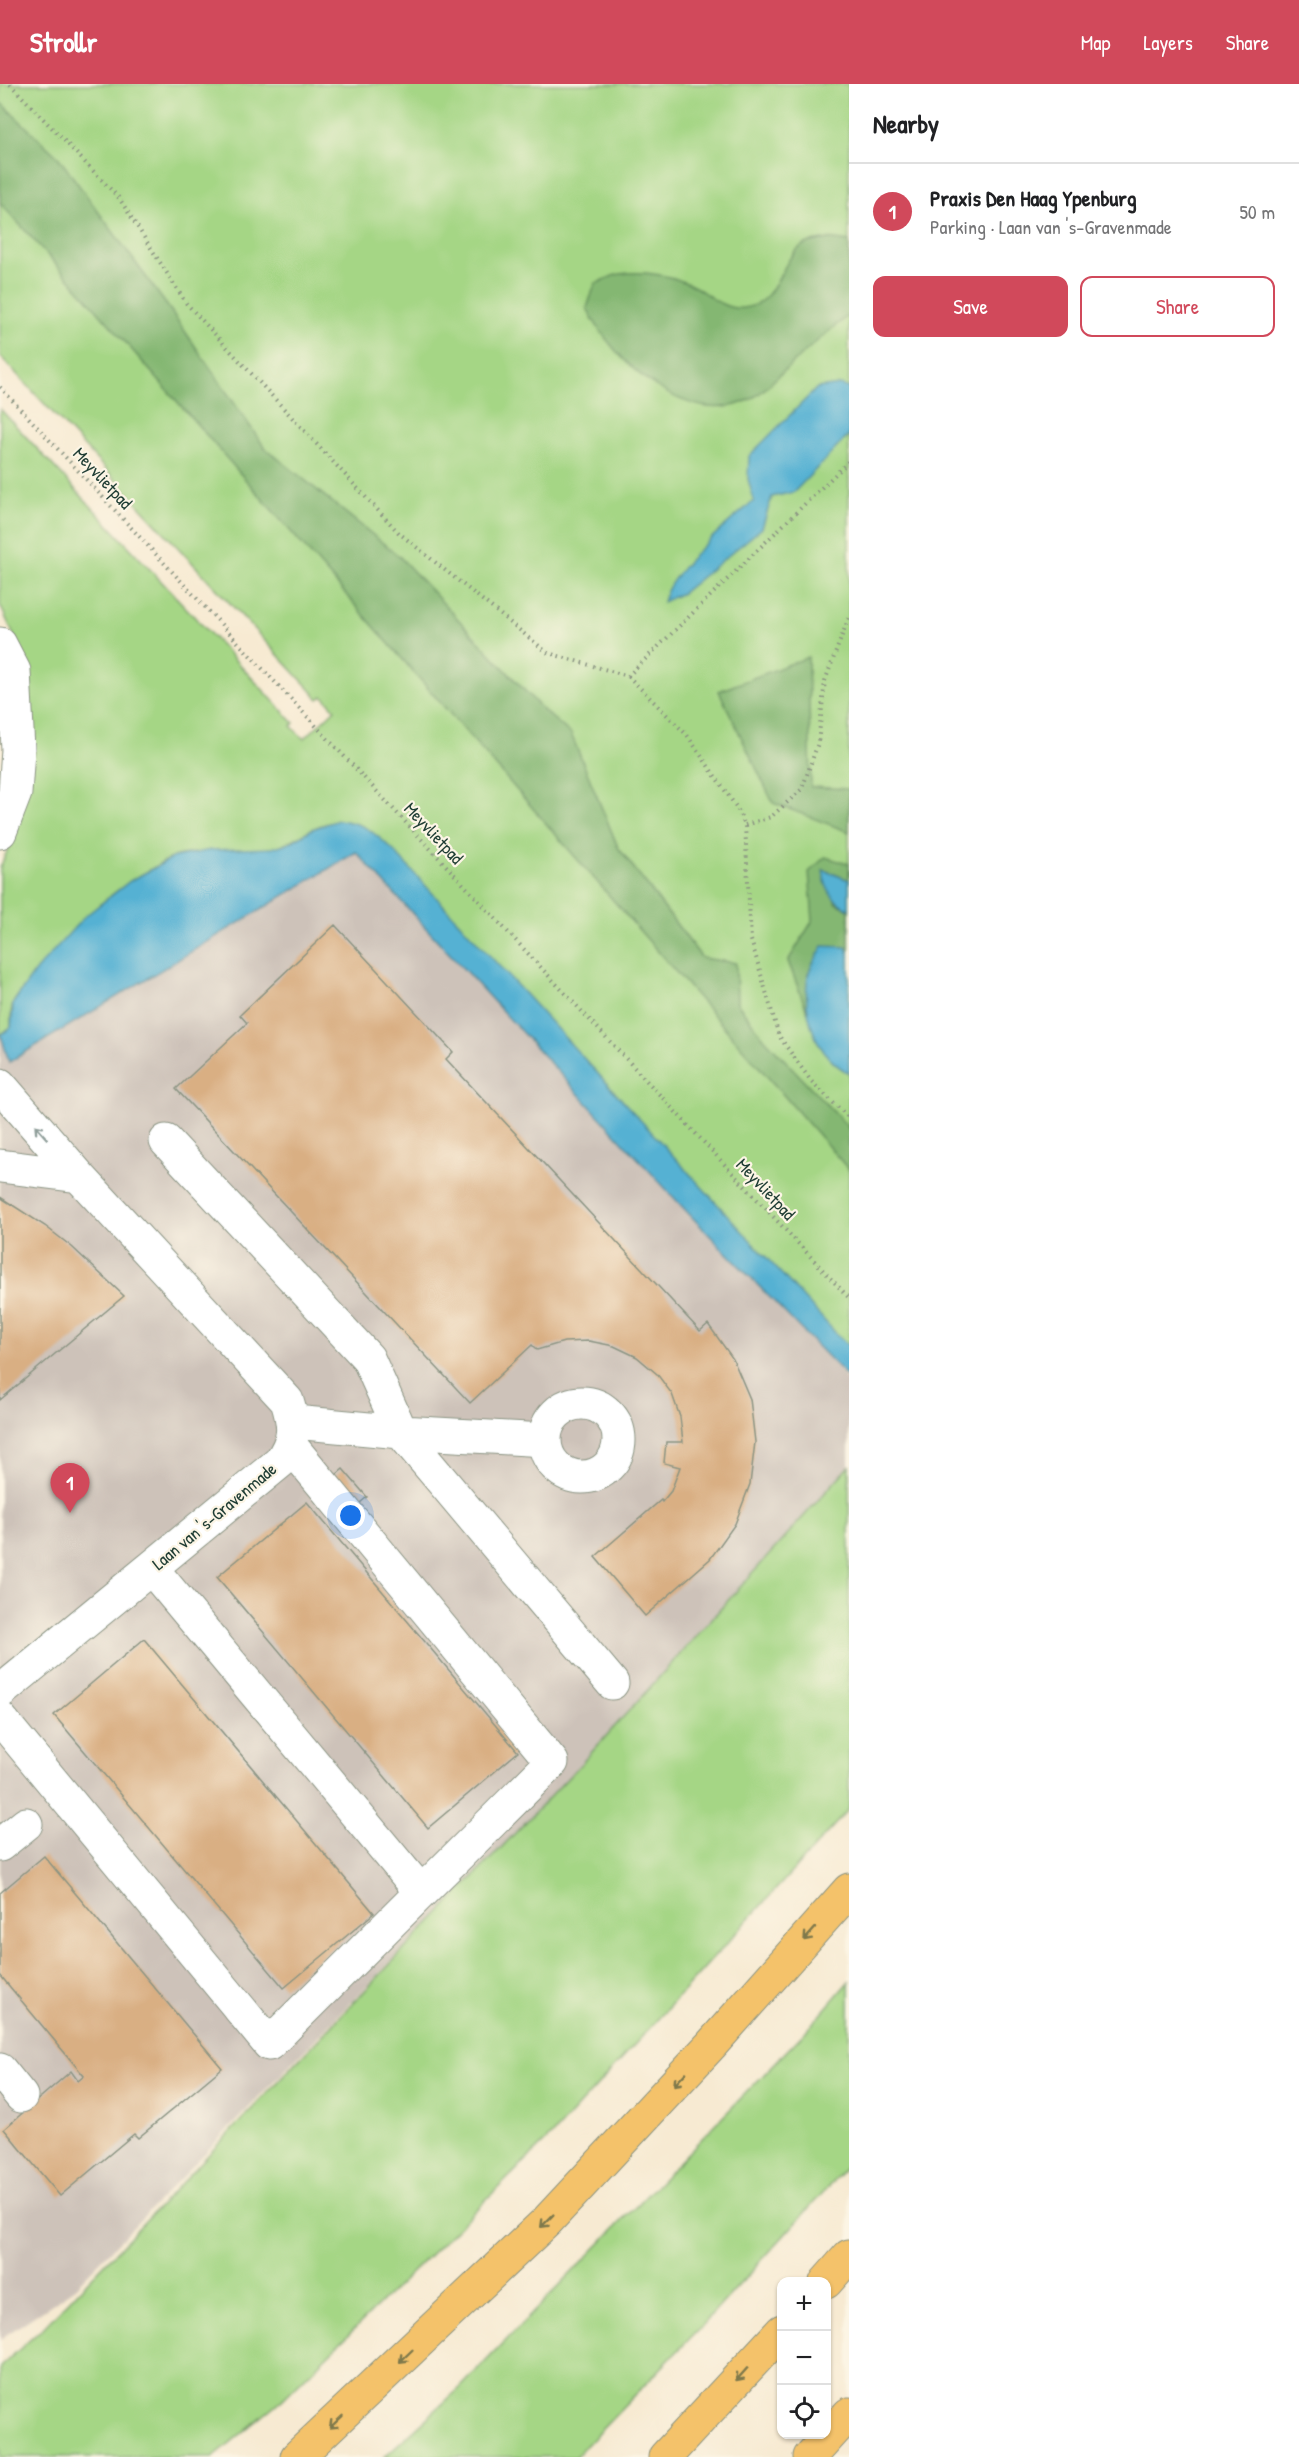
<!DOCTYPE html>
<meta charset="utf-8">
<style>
:root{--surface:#fff;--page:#f2f2f2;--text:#202124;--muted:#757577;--line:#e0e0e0;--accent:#d1495b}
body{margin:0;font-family:"Patrick Hand",sans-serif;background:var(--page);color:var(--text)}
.controls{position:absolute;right:18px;bottom:18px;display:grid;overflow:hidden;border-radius:12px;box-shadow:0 2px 4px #0004}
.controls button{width:54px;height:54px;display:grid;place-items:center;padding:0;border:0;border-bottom:2px solid var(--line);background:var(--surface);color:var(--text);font:30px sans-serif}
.you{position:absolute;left:351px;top:1432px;width:21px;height:21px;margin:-15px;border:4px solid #fff;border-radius:50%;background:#1a73e8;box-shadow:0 0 0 9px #1a73e833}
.badge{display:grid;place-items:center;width:39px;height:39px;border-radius:50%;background:var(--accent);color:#fff;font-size:20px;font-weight:700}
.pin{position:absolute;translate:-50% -50px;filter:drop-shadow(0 2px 3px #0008)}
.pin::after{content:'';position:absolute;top:32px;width:21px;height:18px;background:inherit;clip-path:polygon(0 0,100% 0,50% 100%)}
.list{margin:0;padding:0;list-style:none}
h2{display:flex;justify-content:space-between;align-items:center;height:78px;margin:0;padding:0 24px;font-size:26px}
h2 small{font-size:20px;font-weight:400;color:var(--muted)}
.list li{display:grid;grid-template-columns:39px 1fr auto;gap:18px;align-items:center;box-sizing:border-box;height:96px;padding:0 24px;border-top:2px solid var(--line)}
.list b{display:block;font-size:22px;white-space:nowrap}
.list p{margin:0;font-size:20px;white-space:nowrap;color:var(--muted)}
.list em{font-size:20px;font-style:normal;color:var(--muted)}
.actions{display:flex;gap:12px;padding:18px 24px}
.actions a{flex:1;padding:14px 0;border:2px solid var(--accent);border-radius:12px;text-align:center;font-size:21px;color:var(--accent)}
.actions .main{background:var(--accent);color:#fff}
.icon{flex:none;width:33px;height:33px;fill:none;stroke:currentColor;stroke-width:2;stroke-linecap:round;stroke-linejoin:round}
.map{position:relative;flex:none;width:849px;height:2373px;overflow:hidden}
header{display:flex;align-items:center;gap:36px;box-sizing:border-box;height:84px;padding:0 30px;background:var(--accent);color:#fff}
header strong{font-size:28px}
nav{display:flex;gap:33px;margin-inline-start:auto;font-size:21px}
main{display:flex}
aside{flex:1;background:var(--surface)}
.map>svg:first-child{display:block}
.industrial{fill:#cdc2b9}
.green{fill:#a5d685;stroke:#628a5c;stroke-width:1.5}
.forest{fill:#84b772;stroke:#527a53;stroke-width:1.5}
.water{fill:#55b1d3;stroke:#3a7784;stroke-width:1.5}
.building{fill:#d9af83}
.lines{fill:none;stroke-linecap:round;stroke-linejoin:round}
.minor-casing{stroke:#8b9483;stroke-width:35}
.highway-casing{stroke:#8b9483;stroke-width:35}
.path{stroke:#8b9483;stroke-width:4;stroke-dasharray:1.5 4.5;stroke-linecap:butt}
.minor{stroke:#fff;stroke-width:33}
.highway{stroke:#f4c26a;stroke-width:33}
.oneway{stroke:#8f9e9a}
.oneway2{stroke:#7f794c}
.labels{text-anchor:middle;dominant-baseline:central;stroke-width:4.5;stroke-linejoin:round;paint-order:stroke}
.street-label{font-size:18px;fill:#1f3d34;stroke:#fcf5e5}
</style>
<header>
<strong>Strollr</strong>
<nav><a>Map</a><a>Layers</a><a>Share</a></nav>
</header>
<main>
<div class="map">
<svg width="849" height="2373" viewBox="0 0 849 2373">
<rect width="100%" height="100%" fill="#fcf5e5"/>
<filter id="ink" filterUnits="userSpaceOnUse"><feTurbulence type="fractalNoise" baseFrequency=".0167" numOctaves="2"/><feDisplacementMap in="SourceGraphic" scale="12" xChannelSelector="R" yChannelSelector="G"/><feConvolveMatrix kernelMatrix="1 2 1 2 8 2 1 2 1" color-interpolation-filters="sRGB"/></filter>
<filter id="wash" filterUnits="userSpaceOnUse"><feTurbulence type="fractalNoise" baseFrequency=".008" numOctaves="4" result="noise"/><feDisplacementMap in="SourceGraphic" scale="24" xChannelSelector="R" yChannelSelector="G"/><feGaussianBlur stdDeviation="1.35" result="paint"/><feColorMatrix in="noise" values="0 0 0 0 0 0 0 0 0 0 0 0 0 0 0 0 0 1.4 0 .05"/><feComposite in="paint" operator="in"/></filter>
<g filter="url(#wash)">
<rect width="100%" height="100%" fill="#f7ead2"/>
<!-- industrial -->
<path class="industrial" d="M294 660 849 1298V1406L70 2208 0 2255V859Z"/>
<!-- green -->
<path class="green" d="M0 0H849V1262L844 1259 399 773C373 745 351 726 312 745 298 752 288 761 272 764 241 770 209 764 176 772 167 775 157 782 148 787 99 814 70 848 35 891 29 899 16 910 13 920 10 926 11 936 11 943L0 951V784L20 736 15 554 0 521V325L294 639 291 642 304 655 335 625 323 612 319 615 0 272Z
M849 1382V1725L555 2048 282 2316 213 2373H0V2283L45 2242 581 1680Z
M849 1897V2080L701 2243 575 2373H384L460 2304 806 1947Z"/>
<!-- forest -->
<path class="forest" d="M0 18 59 74 171 227 265 364 399 472 543 626 571 650 618 763 702 874 736 879 737 919 765 955 849 1044V1086L84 211 0 119Z
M828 155 849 158V231C826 249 804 268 783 288 773 296 763 309 751 315 689 348 612 277 587 224L595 200C603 197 612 191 620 190 645 186 676 192 697 204 711 213 725 226 743 224 780 220 779 173 805 160 811 157 821 157 828 155Z
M808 573 811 703 849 705V748L773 719 719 607Z
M825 773 849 780V796L824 786 836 819 849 825V869L846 863 808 889 807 927 788 877 813 836 809 788Z"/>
<!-- water -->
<path class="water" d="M840 301 849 304V351L794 408 772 413 762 444 682 509 663 518C670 486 729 438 754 417L748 395 749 372 817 304Z
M338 736C365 739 373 748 392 765L844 1258 849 1262V1295L689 1130 356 768 9 978 1 951 11 943 13 919 36 886 84 833 130 797 174 773 211 766 272 764 291 758 312 745Z
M823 786 849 796V825C832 817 825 805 823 786Z
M823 862 846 863 849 869V989C814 971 802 928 808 891 810 882 818 871 823 862Z"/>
<g id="blocks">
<!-- building -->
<path class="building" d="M335 841 453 968 446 975 700 1247 708 1240 733 1275 750 1315 755 1358 750 1400 735 1440 710 1475 645 1532 595 1473 661 1416 662 1418 671 1407 680 1383 664 1379 666 1358H683L680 1333 672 1310 657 1290 637 1273 614 1262 589 1257 564 1258 537 1266 532 1261 470 1319 176 1005 247 939 240 931Z
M0 1113 45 1142 72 1163 124 1212 0 1316Z
M343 1385 367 1413 353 1425 329 1397Z
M307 1418 518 1668 428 1744 217 1493Z
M144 1555 374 1829 284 1904 54 1631Z
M44 1772 222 1984 138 2054 134 2050 60 2112 4 2045 71 1987 78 1997 84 1992 0 1891V1809Z"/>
</g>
</g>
<g filter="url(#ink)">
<use href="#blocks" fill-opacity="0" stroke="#8b9483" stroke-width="1.5"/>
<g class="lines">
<defs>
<path id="minor" d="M0 560 14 587 18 666 15 709 0 748
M0 1001 79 1092 287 1317C295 1342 296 1355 280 1378L0 1608
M166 1057 368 1274 401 1348 612 1599
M0 1082 79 1092
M545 1356a37 37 0 1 1 74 0a37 37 0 1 1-74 0Z
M294 1338 401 1348 545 1356
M152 1485 421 1808
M0 1634 269 1960 552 1678 291 1362
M0 1761 26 1740
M0 1986 21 2012"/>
<path id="highway" d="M826 2198 849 2172
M297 2373 547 2137 711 1961 849 1806
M665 2373 782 2247
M810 2373 849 2330"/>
</defs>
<!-- minor casing -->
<use href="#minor" class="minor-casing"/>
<!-- highway casing -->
<use href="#highway" class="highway-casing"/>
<!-- path -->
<path class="path" d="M10 0 119 114 186 219 399 449 548 569 628 592 849 377
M0 303 849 1214
M628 592 687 651 737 724 745 741 751 856 779 952 811 997 849 1034
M745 741 771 733 802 705 818 659 825 597 849 533"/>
<!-- minor -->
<use href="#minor" class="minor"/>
<!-- highway -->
<use href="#highway" class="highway"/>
</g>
<!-- one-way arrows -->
<defs><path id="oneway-shaft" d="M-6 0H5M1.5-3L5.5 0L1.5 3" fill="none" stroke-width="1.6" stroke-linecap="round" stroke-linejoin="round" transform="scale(1.5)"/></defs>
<use class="oneway" href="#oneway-shaft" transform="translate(41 1048) rotate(-131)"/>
<g class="oneway2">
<use href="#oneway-shaft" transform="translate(810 1850) rotate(132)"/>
<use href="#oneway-shaft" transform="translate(680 1995) rotate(133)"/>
<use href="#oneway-shaft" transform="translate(547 2137) rotate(135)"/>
<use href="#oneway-shaft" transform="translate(406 2272) rotate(136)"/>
<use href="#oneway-shaft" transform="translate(742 2290) rotate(132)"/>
<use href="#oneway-shaft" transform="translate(336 2338) rotate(137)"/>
</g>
</g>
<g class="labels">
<!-- street labels -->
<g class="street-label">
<text transform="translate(103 394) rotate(47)">Meyvlietpad</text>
<text transform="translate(434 749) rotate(47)">Meyvlietpad</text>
<text transform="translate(766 1105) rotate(47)">Meyvlietpad</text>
<text transform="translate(214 1432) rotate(-40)">Laan van 's-Gravenmade</text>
</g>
</g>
</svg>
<div class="controls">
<button>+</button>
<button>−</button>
<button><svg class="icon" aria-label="locate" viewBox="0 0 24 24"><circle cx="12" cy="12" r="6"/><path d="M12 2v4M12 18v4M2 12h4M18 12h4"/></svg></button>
</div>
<div class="you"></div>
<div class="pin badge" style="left:70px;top:1429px">1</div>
</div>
<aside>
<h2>Nearby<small></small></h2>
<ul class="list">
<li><span class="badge">1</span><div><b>Praxis Den Haag Ypenburg</b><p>Parking · Laan van 's-Gravenmade</p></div><em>50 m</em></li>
</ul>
<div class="actions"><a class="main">Save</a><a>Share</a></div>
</aside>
</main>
